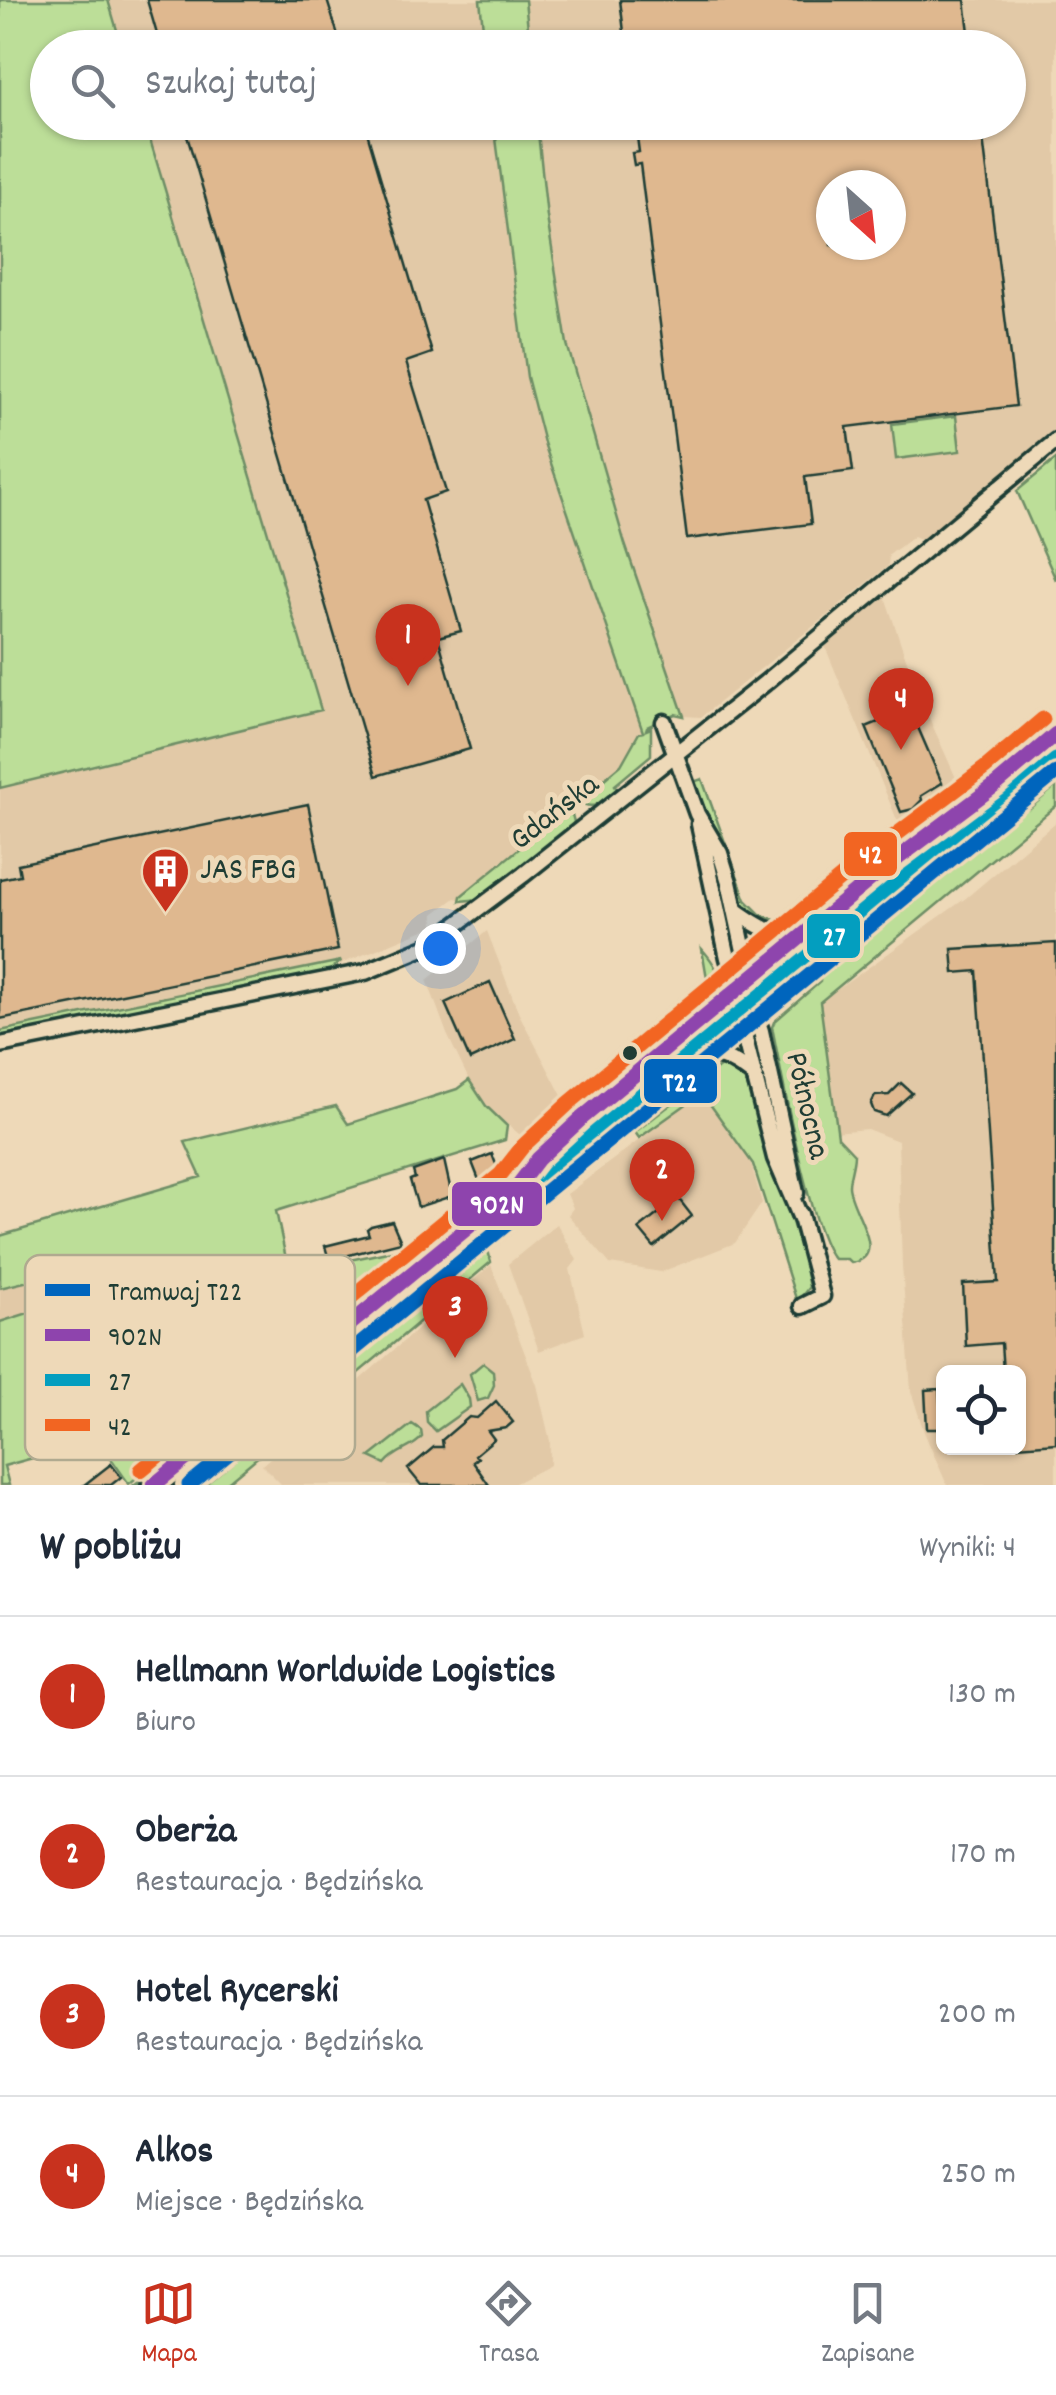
<!DOCTYPE html>
<html lang="pl">
<meta charset="utf-8">
<style>
:root{--surface:#fff;--page:#f6f6f7;--text:#1f2937;--muted:#747a83;--line:#e0e1e3;--accent:#c8321e}
body{margin:0;font-family:Dekko,sans-serif;background:var(--page);color:var(--text)}
.controls{position:absolute;right:30px;bottom:30px;display:grid;overflow:hidden;border-radius:15px;box-shadow:0 2px 8px #0004}
.controls button{width:90px;height:90px;display:grid;place-items:center;padding:0;border:0;border-bottom:2px solid var(--line);background:var(--surface);color:var(--text);font:50px sans-serif}
.compass{position:absolute;left:816px;top:170px;width:90px;height:90px;border-radius:50%;background:var(--surface);box-shadow:0 2px 8px #0004;rotate:153deg}
.you{position:absolute;left:440px;top:948px;width:35px;height:35px;margin:-25px;border:8px solid #fff;border-radius:50%;background:#1a73e8;box-shadow:0 0 0 15px #1a73e833}
.badge{display:grid;place-items:center;width:65px;height:65px;border-radius:50%;background:var(--accent);color:#fff;font-size:32px;font-weight:700}
.pin{position:absolute;translate:-50% -82px;filter:drop-shadow(0 2px 5px #0008)}
.pin::after{content:'';position:absolute;top:52px;width:35px;height:30px;background:inherit;clip-path:polygon(0 0,100% 0,50% 100%)}
.list{margin:0;padding:0;list-style:none}
h2{display:flex;justify-content:space-between;align-items:center;height:130px;margin:0;padding:0 40px;font-size:42px}
h2 small{font-size:32px;font-weight:400;color:var(--muted)}
.list li{display:grid;grid-template-columns:65px 1fr auto;gap:30px;align-items:center;box-sizing:border-box;height:160px;padding:0 40px;border-top:2px solid var(--line)}
.list b{display:block;font-size:38px;white-space:nowrap}
.list p{margin:0;font-size:32px;white-space:nowrap;color:var(--muted)}
.list em{font-size:32px;font-style:normal;color:var(--muted)}
.icon{flex:none;width:55px;height:55px;fill:none;stroke:currentColor;stroke-width:2;stroke-linecap:round;stroke-linejoin:round}
.map{position:relative;flex:none;width:1056px;height:1485px;overflow:hidden}
.search{position:absolute;background:var(--surface);box-shadow:0 2px 8px #0004;left:30px;right:30px;top:30px;height:110px;display:flex;align-items:center;gap:25px;box-sizing:border-box;padding:0 35px;border-radius:55px;color:var(--muted);font-size:38px}
.sheet{height:770px;background:var(--surface)}
nav{display:flex;justify-content:space-around;align-items:center;box-sizing:border-box;height:140px;border-top:2px solid var(--line);background:var(--surface);font-size:28px;color:var(--muted)}
nav a{display:grid;justify-items:center;gap:5px}
nav .on{color:var(--accent)}
.map>svg:first-child{display:block}
.built{fill:#e2c9a7;fill-rule:evenodd}
.green{fill:#bcde98;stroke:#6e8e66;stroke-width:2.5}
.building{fill:#dfb88f;stroke:#1f3d34;stroke-width:2.5;fill-rule:evenodd}
.lines{fill:none;stroke-linecap:round;stroke-linejoin:round}
.street-casing{stroke:#1f3d34;stroke-width:21}
.primary-casing{stroke:#1f3d34;stroke-width:30}
.street{stroke:#eed9b8;stroke-width:14}
.primary{stroke:#eed9b8;stroke-width:22}
.bus-1-casing{stroke:#eed9b8;stroke-width:22}
.bus-2-casing{stroke:#eed9b8;stroke-width:22}
.bus-3-casing{stroke:#eed9b8;stroke-width:22}
.bus-1{stroke:#8e44ad;stroke-width:15}
.bus-2{stroke:#039ebf;stroke-width:15}
.bus-3{stroke:#f26522;stroke-width:15}
.tram-1-casing{stroke:#eed9b8;stroke-width:22}
.tram-1{stroke:#0065bd;stroke-width:15}
.bus-dot{fill:#1f3d34;stroke:#eed9b8;stroke-width:4}
.labels{text-anchor:middle;dominant-baseline:central;stroke-width:10;stroke-linejoin:round;paint-order:stroke}
.street-label{font-size:32px;fill:#1f3d34;stroke:#eed9b8}
.poi-label{font-size:32px;fill:#1f3d34;stroke:#eed9b8;text-anchor:start}
.key{fill:#eed9b8;stroke:#b0aa90;stroke-width:2.5}
.key-label{font-size:28px;fill:#1f3d34}
.line-badge{stroke:#eed9b8;stroke-width:4}
.badge-label{font-size:28px;text-anchor:middle;font-weight:bold;fill:#fff}
</style>
<div class="map">
<svg width="1056" height="1485" viewBox="0 0 1056 1485">
<rect width="100%" height="100%" fill="#eed9b8"/>
<filter id="ink" filterUnits="userSpaceOnUse"><feTurbulence type="fractalNoise" baseFrequency=".01" numOctaves="2"/><feDisplacementMap in="SourceGraphic" scale="20" xChannelSelector="R" yChannelSelector="G"/><feConvolveMatrix kernelMatrix="1 2 1 2 8 2 1 2 1" color-interpolation-filters="sRGB"/></filter>
<g filter="url(#ink)">
<!-- built -->
<path class="built" d="M108 0H480L485 47H122Z
M525 0H1056V429L922 540 914 536 889 555 888 566 701 717 684 716 625 544 567 344 547 217 537 123 1008 122V48L530 47ZM831 185H891V245H831Z
M145 123H494L511 262 544 443 643 732 626 765 464 900 455 898 434 914V926L338 965 0 1035V788L321 710Z
M884 594 917 691 961 789 902 832 824 644Z
M1056 822V1485H947L924 1432 911 1391 902 1266 898 1141 867 1129 834 1132 820 1002 966 898ZM944 1372H1018V1448H944Z
M487 931 519 1014 568 1107 526 1140 486 1106 469 1080 447 1034 427 980Z
M702 1093 750 1160 762 1203 735 1243 661 1272 610 1264 568 1215 573 1208 567 1194Z
M557 1224 577 1260 570 1269 585 1334 539 1351 508 1264Z
M491 1265 537 1385 550 1441V1465L512 1485H282L262 1465Z
M33 1279 42 1310 0 1322V1288Z"/>
<!-- green -->
<path class="green" d="M0 0H108L122 47 48 48V122L145 123 321 710 0 788Z
M480 0H525L530 47H485Z
M494 123H537L547 217 567 344 625 544 684 716 675 714 647 727 646 730 651 728V755L615 785 618 790C605 800 594 813 578 801L621 765 639 733 643 732 544 443 527 377Z
M956 416 960 451 896 459 892 424Z
M1056 459V580L1017 491Z
M998 765 996 770 874 856 796 920C782 924 773 923 760 917L758 920 739 899 727 859 693 782 702 779 746 900 760 914 775 920 793 917 863 856Z
M1056 786V806L820 1002 838 1137 854 1154C854 1164 849 1176 849 1186 850 1209 891 1257 851 1263L847 1259H834C810 1235 781 1070 772 1027L774 1022 820 982 821 973 1023 805 1029 809Z
M570 807 574 822 570 829 481 899 460 901 461 896Z
M702 949C721 970 724 981 704 1004L618 1067 607 1083 536 1148 527 1141C584 1098 634 1047 695 1006L694 992 707 978Z
M341 961 328 972 0 1038V1031Z
M706 1060 497 1231 496 1221 691 1066Z
M726 1062 743 1077 751 1094 802 1253 809 1287 797 1302 753 1164 702 1093 639 1138 635 1132Z
M469 1080 486 1106 507 1126 505 1140 276 1211 289 1273 415 1246 129 1484 98 1440 4 1466 9 1485H0V1322L41 1309 33 1280 0 1288V1236L201 1177 185 1142 336 1106 348 1124 457 1089Z
M463 1213 465 1216 138 1485H134Z
M473 1240H484L185 1485H174Z
M487 1246 491 1262 224 1485H205Z
M483 1363 493 1371 494 1385 488 1398 478 1401 470 1374Z
M460 1384 469 1399 470 1407 436 1431 427 1422 426 1411Z
M412 1424 421 1430 422 1437C413 1449 396 1450 385 1464L370 1457Z"/>
<!-- building -->
<path class="building" d="M147 0H327L342 48H161Z
M620 0H965L971 48H626Z
M183 122H364L432 353 406 362 446 492 423 500 461 631 438 637 470 749 376 776Z
M635 122H981L1016 406 847 427 853 471 805 477 811 524 687 539 640 164 634 165 632 153 639 152ZM831 185H891V245H831Z
M910 709 942 783 921 796 922 800 913 809 901 812 866 727Z
M308 804 338 950 0 1019V879L20 875 18 864Z
M1056 943V1443L1018 1446V1372H1003L1001 1343 966 1346 963 1284 998 1282 977 971 954 973 952 949Z
M490 982 515 1039 470 1060 445 1003Z
M901 1083 912 1093 886 1116 874 1112 871 1104 875 1096 889 1095Z
M492 1154 499 1172 479 1180 472 1162Z
M444 1160 452 1196 418 1207 410 1180 415 1178 413 1171Z
M678 1198 692 1216 654 1247 639 1229Z
M392 1221 401 1242 329 1260 325 1246 369 1235 367 1229 371 1226Z
M939 1389 942 1429H927L925 1390Z
M496 1401 513 1422 506 1428 488 1431 494 1439 475 1455 478 1458 473 1462 489 1485H421L408 1469 434 1447H443L442 1440 469 1417 477 1418Z
M111 1464 121 1477 111 1485H84Z"/>
<g class="lines">
<defs>
<path id="street" d="M664 722 697 814 720 853 729 882 748 969 743 985
M699 824 728 958 733 976 743 985
M735 910C757 926 775 939 803 930
M745 1006 743 1031 775 1158 802 1221
M745 1008 757 1019 761 1031 796 1193
M0 1045 365 972 428 946 523 875 765 683 1056 441
M688 1059C716 1049 732 1059 754 1076
M800 1214 822 1296 802 1306"/>
<path id="primary" d="M533 1165 582 1118 878 873 982 794
M154 1485 477 1218 516 1188 545 1172 1056 751"/>
</defs>
<!-- street casing -->
<use href="#street" class="street-casing"/>
<!-- primary casing -->
<use href="#primary" class="primary-casing"/>
<!-- street -->
<use href="#street" class="street"/>
<!-- primary -->
<use href="#primary" class="primary"/>
<defs>
<path id="bus-1" d="M154 1485 516 1188 538 1159 582 1118 878 873 997 784 1056 734"/>
<path id="bus-2" d="M186 1485 529 1203 553 1172 595 1133 890 889 1009 800 1056 760"/>
<path id="bus-3" d="M141 1470 501 1174 523 1146 569 1103 865 858 985 768 1043 719"/>
</defs>
<!-- bus-1 casing -->
<use href="#bus-1" class="bus-1-casing"/>
<!-- bus-2 casing -->
<use href="#bus-2" class="bus-2-casing"/>
<!-- bus-3 casing -->
<use href="#bus-3" class="bus-3-casing"/>
<!-- bus-1 -->
<use href="#bus-1" class="bus-1"/>
<!-- bus-2 -->
<use href="#bus-2" class="bus-2"/>
<!-- bus-3 -->
<use href="#bus-3" class="bus-3"/>
<defs>
<path id="tram-1" d="M189 1485 1056 773"/>
</defs>
<!-- tram-1 casing -->
<use href="#tram-1" class="tram-1-casing"/>
<!-- tram-1 -->
<use href="#tram-1" class="tram-1"/>
</g>
</g>
<!-- icons -->
<defs>
<symbol id="building-pin" viewBox="-11 -11 22 30"><path d="M0 17L-7.5 6A9.5 9.5 0 1 1 7.5 6Z" fill="#c8321e" stroke="#eed9b8"/><path d="M-4-6H4V6H1V3H-1V6H-4ZM-2.5-4.3h1.7v1.8h-1.7ZM.8-4.3h1.7v1.8H.8ZM-2.5-1h1.7V.8h-1.7ZM.8-1h1.7V.8H.8Z" fill="#fff"/></symbol>
</defs>
<g fill-rule="evenodd">
<use href="#building-pin" x="138" y="844" width="55" height="75"/>
</g>
<!-- markers -->
<circle class="bus-dot" cx="630" cy="1053" r="9"/>
<g class="labels">
<!-- street labels -->
<g class="street-label">
<text transform="translate(556 814) rotate(-38)">Gdańska</text>
<text transform="translate(805 1106) rotate(77)">Północna</text>
</g>
<!-- poi labels -->
<g class="poi-label">
<text x="200" y="872">JAS FBG</text>
</g>
</g>
<!-- legend -->
<rect x="25" y="1255" width="330" height="205" rx="15" class="key"/>
<rect x="45" y="1284" width="45" height="12" fill="#0065bd"/>
<rect x="45" y="1329" width="45" height="12" fill="#8e44ad"/>
<rect x="45" y="1374" width="45" height="12" fill="#039ebf"/>
<rect x="45" y="1419" width="45" height="12" fill="#f26522"/>
<g class="key-label">
<text x="108" y="1300">Tramwaj T22</text>
<text x="108" y="1345">902N</text>
<text x="108" y="1390">27</text>
<text x="108" y="1435">42</text>
</g>
<g class="line-badge">
<rect x="842" y="830" width="57" height="48" rx="10" fill="#f26522"/>
<rect x="805" y="912" width="57" height="48" rx="10" fill="#039ebf"/>
<rect x="642" y="1057" width="77" height="48" rx="10" fill="#0065bd"/>
<rect x="450" y="1180" width="94" height="48" rx="10" fill="#8e44ad"/>
</g>
<g class="badge-label">
<text x="871" y="863">42</text>
<text x="834" y="945">27</text>
<text x="680" y="1091">T22</text>
<text x="497" y="1213">902N</text>
</g>
</svg>
<div class="controls">
<button><svg class="icon" aria-label="locate" viewBox="0 0 24 24"><circle cx="12" cy="12" r="6"/><path d="M12 2v4M12 18v4M2 12h4M18 12h4"/></svg></button>
</div>
<svg class="compass" viewBox="-18 -18 36 36"><path d="M0-13l5 13h-10z" fill="#e53935"/><path d="M0 13l5-13h-10z" fill="#747a83"/></svg>
<div class="you"></div>
<div class="pin badge" style="left:408px;top:686px">1</div>
<div class="pin badge" style="left:662px;top:1221px">2</div>
<div class="pin badge" style="left:455px;top:1358px">3</div>
<div class="pin badge" style="left:901px;top:750px">4</div>
<div class="search"><svg class="icon" aria-label="search" viewBox="0 0 24 24"><circle cx="10" cy="10" r="6"/><path d="M15 15l6 6"/></svg>Szukaj tutaj</div>
</div>
<section class="sheet">
<h2>W pobliżu<small>Wyniki: 4</small></h2>
<ul class="list">
<li><span class="badge">1</span><div><b>Hellmann Worldwide Logistics</b><p>Biuro</p></div><em>130 m</em></li>
<li><span class="badge">2</span><div><b>Oberża</b><p>Restauracja · Będzińska</p></div><em>170 m</em></li>
<li><span class="badge">3</span><div><b>Hotel Rycerski</b><p>Restauracja · Będzińska</p></div><em>200 m</em></li>
<li><span class="badge">4</span><div><b>Alkos</b><p>Miejsce · Będzińska</p></div><em>250 m</em></li>
</ul>
</section>
<nav>
<a class="on"><svg class="icon" aria-label="map" viewBox="0 0 24 24"><path d="M3 6l6-2 6 2 6-2v14l-6 2-6-2-6 2zM9 4v14M15 6v14"/></svg>Mapa</a>
<a><svg class="icon" aria-label="directions" viewBox="0 0 24 24"><path d="M12 3l9 9-9 9-9-9zM9 14v-3h6M13 9l2 2-2 2"/></svg>Trasa</a>
<a><svg class="icon" aria-label="saved" viewBox="0 0 24 24"><path d="M7 4h10v16l-5-4-5 4z"/></svg>Zapisane</a>
</nav>
